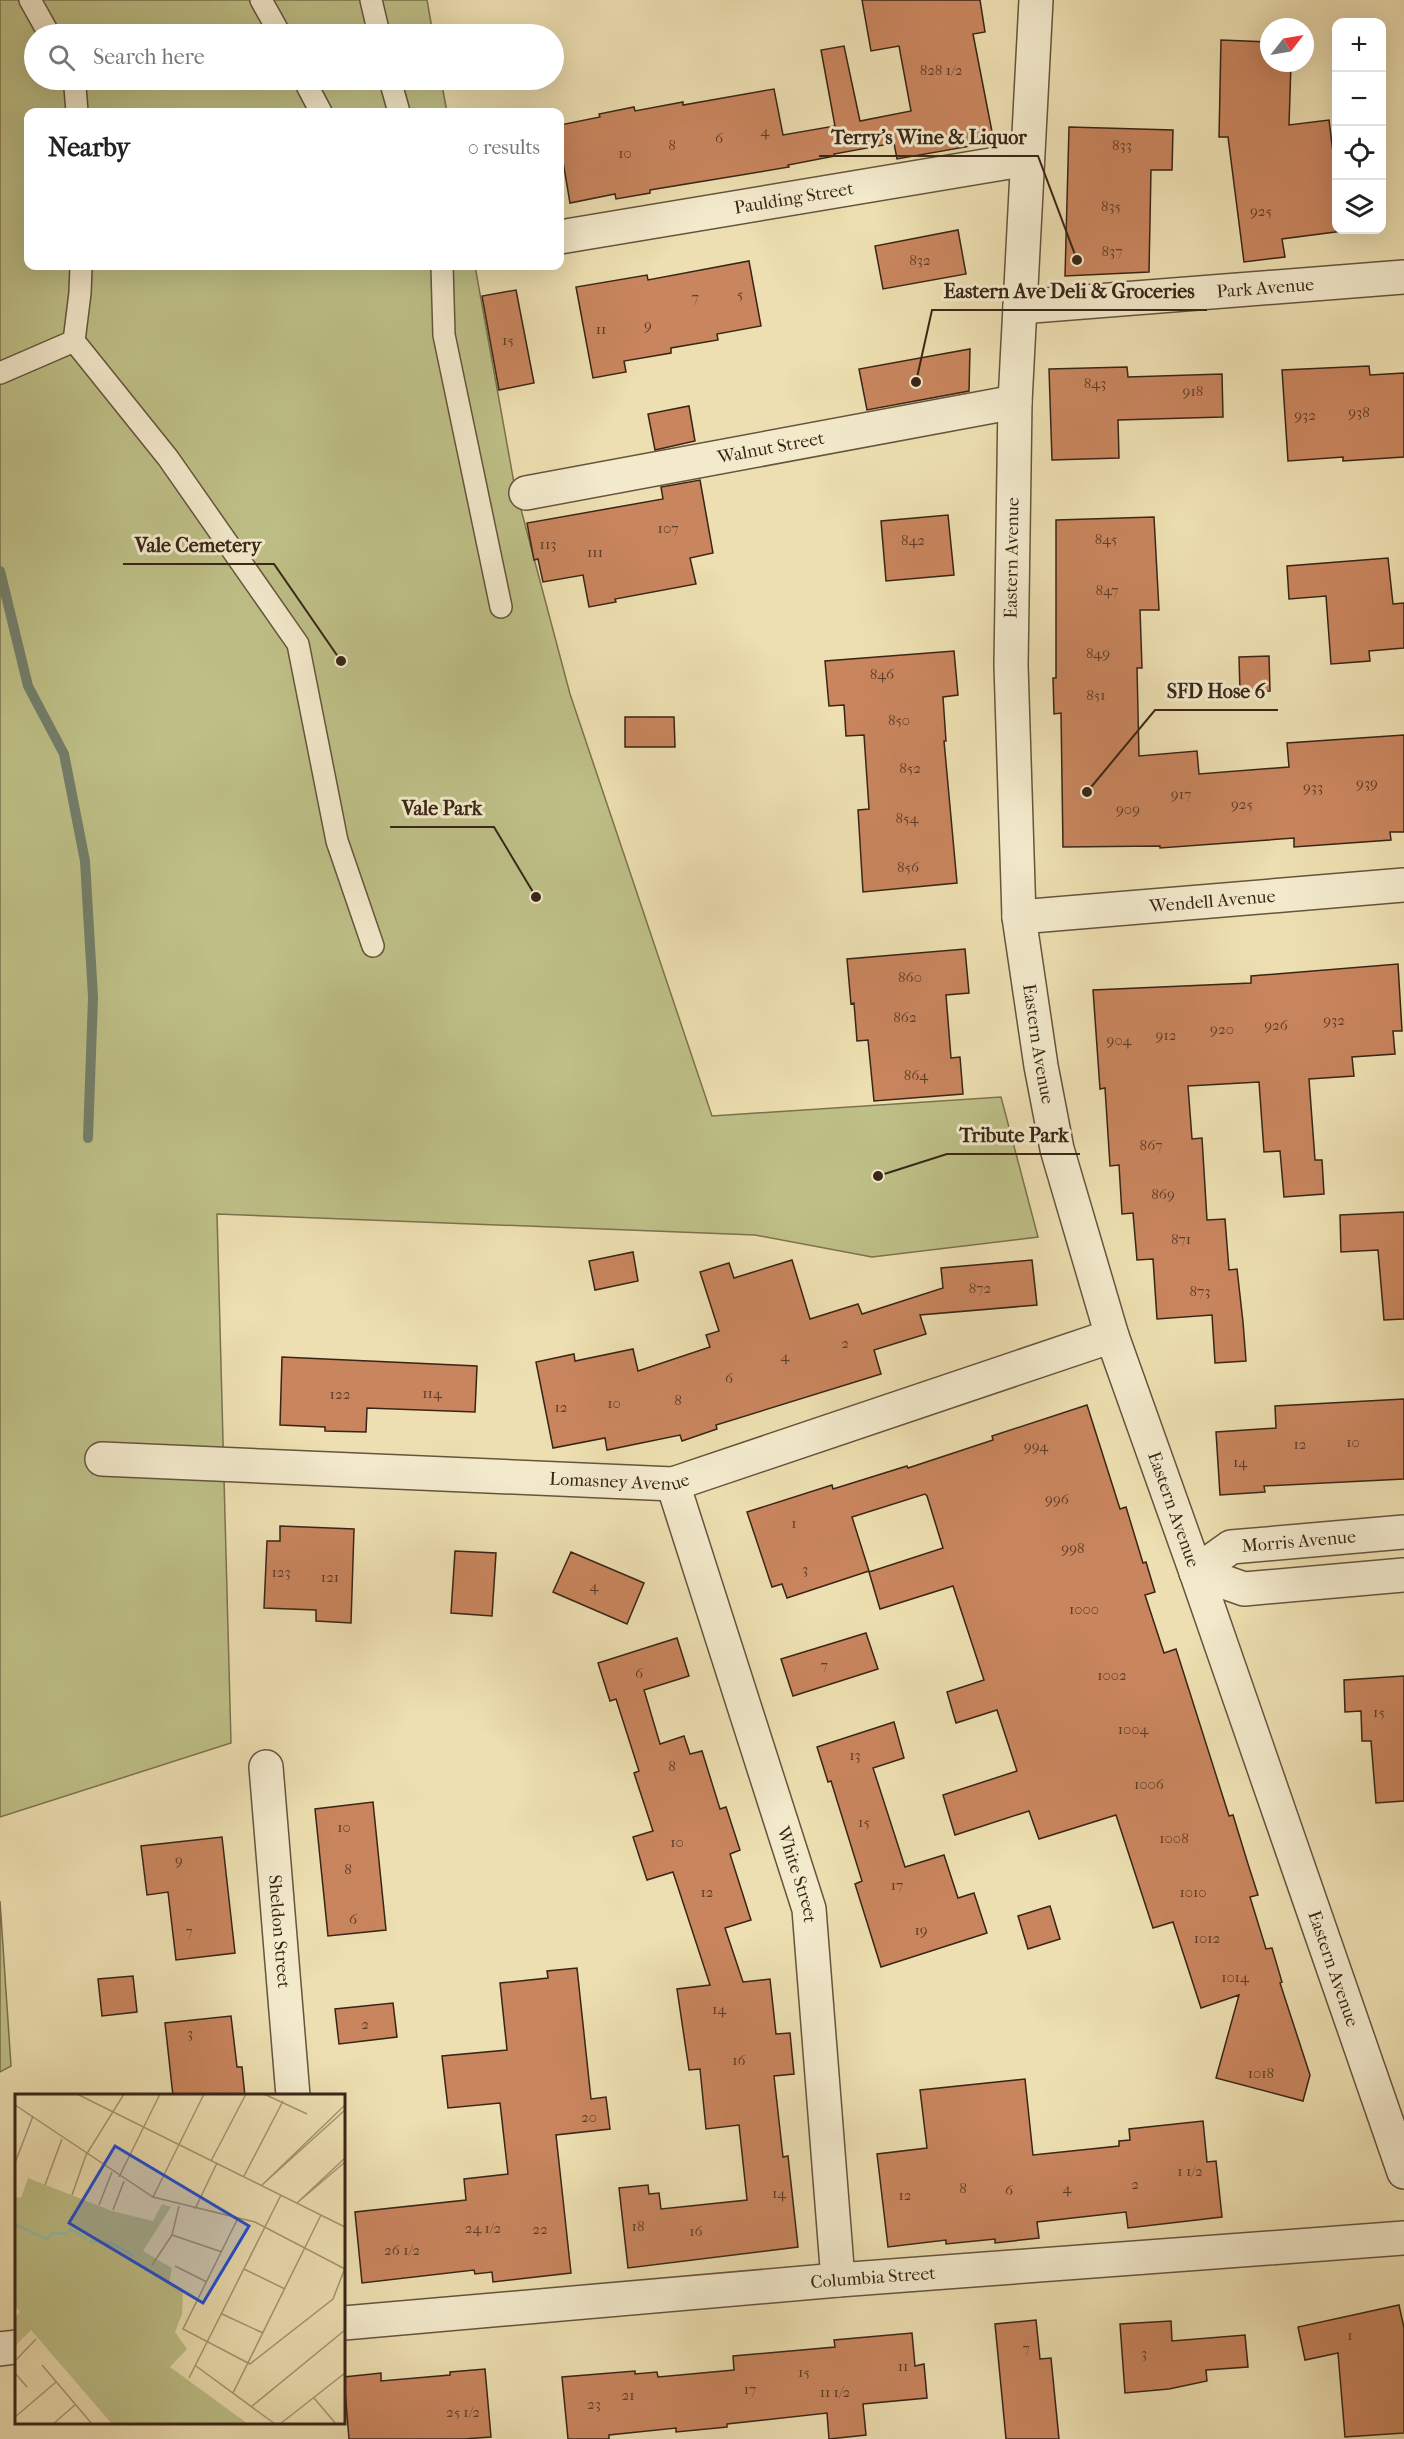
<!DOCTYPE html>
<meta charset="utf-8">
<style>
:root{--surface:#fff;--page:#f2f2f2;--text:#222;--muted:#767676;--line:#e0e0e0}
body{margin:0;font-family:"IM FELL French Canon",serif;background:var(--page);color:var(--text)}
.controls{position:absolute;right:18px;top:18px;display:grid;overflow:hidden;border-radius:12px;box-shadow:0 6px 24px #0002}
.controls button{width:54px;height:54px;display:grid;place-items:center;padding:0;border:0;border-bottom:2px solid var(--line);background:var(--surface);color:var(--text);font:30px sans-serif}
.compass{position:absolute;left:1260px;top:18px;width:54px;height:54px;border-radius:50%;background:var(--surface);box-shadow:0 6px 24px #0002;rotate:59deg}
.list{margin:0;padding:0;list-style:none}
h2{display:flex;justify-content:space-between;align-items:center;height:78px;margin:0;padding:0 24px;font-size:26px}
h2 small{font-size:20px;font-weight:400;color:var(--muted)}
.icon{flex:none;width:33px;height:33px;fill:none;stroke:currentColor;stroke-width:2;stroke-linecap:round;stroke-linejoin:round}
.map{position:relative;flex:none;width:1404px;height:2439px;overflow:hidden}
.search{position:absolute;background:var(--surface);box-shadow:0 6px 24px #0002;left:24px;top:24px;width:540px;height:66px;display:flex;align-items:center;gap:15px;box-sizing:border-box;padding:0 21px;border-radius:33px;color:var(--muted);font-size:22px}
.panel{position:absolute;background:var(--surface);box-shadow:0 6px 24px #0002;left:24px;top:108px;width:540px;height:162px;border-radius:12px}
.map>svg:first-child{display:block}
.green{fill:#bec087;stroke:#7c724e;stroke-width:1.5}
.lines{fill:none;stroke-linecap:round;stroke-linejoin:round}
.stream{stroke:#73806c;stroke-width:10}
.building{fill:#c9855e;stroke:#392516;stroke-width:1.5}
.lane-casing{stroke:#66543d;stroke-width:24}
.street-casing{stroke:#66543d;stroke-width:36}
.lane{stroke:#f3eacc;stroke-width:21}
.street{stroke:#f3eacc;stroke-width:33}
.labels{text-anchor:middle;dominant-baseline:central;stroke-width:6;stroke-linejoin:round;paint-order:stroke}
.number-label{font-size:15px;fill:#5d3d28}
.street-label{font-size:18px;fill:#392516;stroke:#f3eacc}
.inset-river{fill:none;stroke:#9abda6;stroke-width:3}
.inset-road{fill:none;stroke:#a59573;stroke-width:1.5}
.view{fill:#1d4ed8;fill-opacity:0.15;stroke:#1d4ed8;stroke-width:3}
.inset-edge{fill:none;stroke:#392516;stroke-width:3}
.leader{fill:none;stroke:#392516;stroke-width:2}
.callout-dot{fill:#392516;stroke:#f3eacc;stroke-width:2}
.callout-label{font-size:20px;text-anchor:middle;font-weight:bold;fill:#392516;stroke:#f3eacc;stroke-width:6;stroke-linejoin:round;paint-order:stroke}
</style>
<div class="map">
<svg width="1404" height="2439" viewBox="0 0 1404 2439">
<rect width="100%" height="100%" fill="#eddfb1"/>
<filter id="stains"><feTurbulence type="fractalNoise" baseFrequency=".00333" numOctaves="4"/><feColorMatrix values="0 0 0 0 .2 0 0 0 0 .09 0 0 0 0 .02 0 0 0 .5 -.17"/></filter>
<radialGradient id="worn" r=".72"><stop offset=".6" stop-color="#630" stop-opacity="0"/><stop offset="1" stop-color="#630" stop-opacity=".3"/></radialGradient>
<!-- green -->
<path class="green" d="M0 0H427L433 34H34V80H441L447 112H28V266H475L514 483 570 694 712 1116 1001 1097 1038 1237 872 1257 755 1235 217 1214 231 1743 0 1817Z
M0 1901 11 2066 0 2072Z"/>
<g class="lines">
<!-- stream -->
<path class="stream" d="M0 571 28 686 64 754 85 861 93 997 88 1138"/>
</g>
<!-- building -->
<path class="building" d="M862 0H980L985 32 973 34 994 142 897 159 894 143 834 154 835 156 788 165 789 167 650 190V193L616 199 615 194 570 203 560 144V125L600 117 599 114 634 107 635 111 683 102V105L774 89 783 135 835 126 821 50 844 46 860 121 911 111 899 46 871 51Z
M1221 40 1269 42V63H1291L1289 125 1329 120 1336 177V230L1343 231 1282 239 1285 257 1244 262 1228 137H1219Z
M1069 127 1173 130 1172 170H1151L1149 272 1065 276Z
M958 230 966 274 883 289 875 246Z
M749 261 761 326 717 334 718 340 671 348V353L624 361 626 372 593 378 576 287 647 275 648 280Z
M516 290 534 383 499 390 482 296Z
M970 349 969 391 867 410 859 369Z
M1369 366 1370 375 1404 373V457L1343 461V457L1288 461 1282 370Z
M1127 367 1128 377 1222 374 1223 417 1118 420 1119 458 1052 460 1049 369Z
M689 406 695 441 655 450 648 414Z
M700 480 713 553 690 558 696 584 615 599 616 602 589 607 583 575 543 582 538 559 534 560 527 523 663 499 661 487Z
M948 515 954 575 886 581 881 521Z
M1154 517 1159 610H1140L1142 668H1137L1139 756 1197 751 1199 774 1289 767 1287 743 1404 735V832H1390L1391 840 1294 847V838L1160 848V846L1063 847 1061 713 1054 714 1053 678H1056V520Z
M1388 558 1393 604 1404 603V648L1369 651 1370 661 1331 664 1326 596 1289 599 1287 566Z
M954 651 958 695 943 697 946 741H944L957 883 863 892 858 810 869 809 864 735 846 736 844 705 829 706 825 661Z
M1269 656 1270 691 1240 692 1239 657Z
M625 717H674L675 747H625Z
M965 949 969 993 946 995 951 1058 960 1057 963 1094 874 1101 868 1040 857 1041 854 1003 851 1004 847 959Z
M1398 964 1402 1031H1393L1395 1054 1352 1057 1354 1076 1309 1079 1315 1160H1322L1324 1194 1284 1197 1280 1151 1264 1152 1259 1082 1188 1086 1192 1139 1202 1138 1207 1220 1225 1219 1229 1270 1237 1269 1243 1322 1246 1361 1215 1363 1212 1315 1157 1319 1153 1259 1137 1260 1133 1213 1122 1214 1119 1165 1110 1166 1105 1088 1100 1089 1093 990 1251 983V976Z
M1404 1212V1319L1384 1320 1378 1250 1341 1252 1340 1215Z
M633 1252 638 1281 595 1290 589 1261Z
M792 1260 810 1319 858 1304 862 1314 943 1288 941 1268 1032 1260 1037 1305 920 1315 926 1334 874 1350 881 1374 716 1425 717 1429 682 1441 680 1435 607 1450 605 1438 553 1448 536 1362 574 1354 575 1361 633 1349 638 1371 710 1347 706 1335 719 1331 700 1272 729 1263 734 1278Z
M282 1357 477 1366 475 1412 367 1408 366 1432 325 1431V1427L280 1425Z
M1404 1399V1479L1264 1486 1265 1492 1220 1495 1216 1432 1276 1428 1275 1406Z
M1087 1405 1120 1509 1126 1507 1143 1563 1146 1562 1155 1592 1145 1595 1164 1653 1176 1649 1229 1816 1233 1815 1248 1864 1258 1895 1250 1897 1266 1949 1272 1948 1282 1982 1280 1983 1310 2075 1303 2101 1216 2078 1239 1995 1201 2008 1173 1922 1153 1928 1116 1815 1039 1839 1029 1811 955 1835 943 1795 1017 1771 997 1710 956 1723 947 1692 984 1680 953 1586 880 1609 869 1572 943 1548 927 1496 925 1494 852 1517 869 1571 787 1598 782 1584 772 1587 747 1512 832 1485 833 1489 907 1466 908 1468 993 1440 992 1436Z
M280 1526 354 1529 351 1623 316 1621V1610L264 1608 267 1541H280Z
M455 1551 496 1553 492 1616 451 1613Z
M571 1552 644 1583 627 1624 553 1592Z
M866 1633 878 1669 793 1696 781 1659Z
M677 1638 689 1676 644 1690 660 1744 684 1736 690 1754 702 1751 720 1809 726 1807 740 1850 730 1854 751 1920 725 1928 743 1982 770 1979 776 2034 790 2033 794 2074 774 2076 783 2157 788 2156 798 2247 628 2268 619 2188 648 2185 649 2194 659 2193 661 2209 747 2200 739 2125 706 2129 700 2069 689 2070 677 1989 710 1985 673 1872 647 1880 633 1837 653 1831 634 1773 639 1771 616 1699 610 1701 598 1663Z
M1404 1676V1801L1376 1803 1371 1741H1362L1361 1711 1345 1712 1344 1680Z
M894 1722 904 1758 873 1768 905 1867 944 1855 958 1898 974 1893 987 1933 881 1967 855 1884 862 1881 831 1781 828 1782 817 1747Z
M373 1802 386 1930 328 1936 315 1809Z
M222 1837 235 1953 176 1960 168 1892 147 1895 141 1846Z
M1050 1906 1060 1939 1028 1949 1018 1916Z
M577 1968 591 2099 606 2097 610 2129 556 2135 571 2273 493 2282 492 2272 475 2274 474 2270 362 2283 355 2212 466 2200 464 2179 508 2174 500 2103 448 2108 442 2056 507 2050 500 1983 548 1978 547 1971Z
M133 1976 137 2012 102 2016 98 1979Z
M393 2003 397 2037 339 2044 335 2009Z
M231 2016 237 2067H242L245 2096H173L165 2023Z
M1025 2079 1033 2155 1119 2146V2141L1130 2140 1129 2129 1203 2121 1207 2162 1216 2161 1222 2217 1128 2228 1126 2212 1037 2222 1039 2238 995 2243V2239L946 2244V2240L888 2247 877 2154 927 2148 920 2090Z
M1399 2305 1404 2328V2433L1345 2437 1338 2353 1305 2360 1298 2327Z
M1036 2320 1040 2359 1051 2358 1059 2439H1006L995 2324Z
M1171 2321 1172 2341 1245 2335 1248 2367 1206 2370 1207 2381 1169 2389 1125 2393 1120 2324Z
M912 2333 915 2366 924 2364 927 2398 863 2404 866 2435 829 2439 827 2413 727 2424V2427L676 2432V2428L609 2435V2439H568L562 2377 635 2371V2374L657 2372 658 2377 734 2370 733 2356 835 2347 834 2340Z
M485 2369 491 2437 464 2439H349L344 2377 381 2373V2381L450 2375V2372Z"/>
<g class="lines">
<defs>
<path id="lane" d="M30 0 49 34
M261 0 280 34
M371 0 379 34
M71 80 75 87 77 112
M304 80 321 112
M390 80 399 112
M81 266 80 293 74 341 168 458 298 644 337 841 373 946
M442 266 444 335 501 607
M0 373 74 341"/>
<g id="street">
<path id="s1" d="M1036 0 1015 402 1011 665 1019 917 1041 1066 1057 1149 1112 1336 1196 1572 1404 2172"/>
<path id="s2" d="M560 237 1027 159"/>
<path id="s3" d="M1020 307 1404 277"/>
<path id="s4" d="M526 493 1015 402"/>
<path id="s5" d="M1019 917 1404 885"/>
<path id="s6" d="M102 1459 673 1484 1112 1336"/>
<path id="s7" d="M673 1484 809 1909 838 2280"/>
<path id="s8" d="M1196 1572 1231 1547 1404 1532"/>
<path d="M1196 1572 1244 1589 1404 1575"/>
<path id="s9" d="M266 1767 293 2096"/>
<path id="s10" d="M344 2323 838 2280 1404 2238"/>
<path d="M0 2349 16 2347"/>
</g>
</defs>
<!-- lane casing -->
<use href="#lane" class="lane-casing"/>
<!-- street casing -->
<use href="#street" class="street-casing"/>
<!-- lane -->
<use href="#lane" class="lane"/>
<!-- street -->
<use href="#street" class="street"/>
</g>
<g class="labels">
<!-- number labels -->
<g class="number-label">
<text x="941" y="70">828 1/2</text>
<text x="765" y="131">4</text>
<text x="719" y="138">6</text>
<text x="672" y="145">8</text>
<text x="1122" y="145">833</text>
<text x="625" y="153">10</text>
<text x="1111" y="206">835</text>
<text x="1261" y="211">925</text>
<text x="1112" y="251">837</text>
<text x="920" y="260">832</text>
<text x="740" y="294">5</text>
<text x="695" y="297">7</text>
<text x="648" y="325">9</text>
<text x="601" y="329">11</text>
<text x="508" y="340">15</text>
<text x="1095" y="383">843</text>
<text x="1193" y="391">918</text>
<text x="1359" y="412">938</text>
<text x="1305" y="415">932</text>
<text x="668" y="528">107</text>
<text x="1106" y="539">845</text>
<text x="913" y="540">842</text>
<text x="548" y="544">113</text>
<text x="595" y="552">111</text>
<text x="1107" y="590">847</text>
<text x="1098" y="653">849</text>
<text x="882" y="674">846</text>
<text x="1096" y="695">851</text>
<text x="899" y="720">850</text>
<text x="910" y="768">852</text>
<text x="1367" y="783">939</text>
<text x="1313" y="787">933</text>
<text x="1181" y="794">917</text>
<text x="1242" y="804">925</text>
<text x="1128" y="809">909</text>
<text x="907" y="818">854</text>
<text x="908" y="867">856</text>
<text x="910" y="977">860</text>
<text x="905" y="1017">862</text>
<text x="1334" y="1020">932</text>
<text x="1276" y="1025">926</text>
<text x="1222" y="1029">920</text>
<text x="1166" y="1035">912</text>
<text x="1119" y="1040">904</text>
<text x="916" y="1075">864</text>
<text x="1151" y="1145">867</text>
<text x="1163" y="1194">869</text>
<text x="1181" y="1239">871</text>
<text x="980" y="1288">872</text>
<text x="1200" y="1291">873</text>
<text x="845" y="1343">2</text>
<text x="785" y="1356">4</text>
<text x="729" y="1378">6</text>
<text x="432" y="1393">114</text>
<text x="340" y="1394">122</text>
<text x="678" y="1400">8</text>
<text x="614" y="1403">10</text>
<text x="561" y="1407">12</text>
<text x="1353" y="1442">10</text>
<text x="1300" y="1444">12</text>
<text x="1036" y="1446">994</text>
<text x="1240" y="1462">14</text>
<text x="1057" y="1499">996</text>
<text x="794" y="1523">1</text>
<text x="1073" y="1548">998</text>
<text x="805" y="1569">3</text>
<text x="281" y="1572">123</text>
<text x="330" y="1577">121</text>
<text x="594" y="1586">4</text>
<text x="1084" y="1609">1000</text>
<text x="824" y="1665">7</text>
<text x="639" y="1673">6</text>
<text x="1112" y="1675">1002</text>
<text x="1379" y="1712">15</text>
<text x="1133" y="1729">1004</text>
<text x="855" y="1755">13</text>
<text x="672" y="1766">8</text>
<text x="1149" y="1784">1006</text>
<text x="864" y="1822">15</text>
<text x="344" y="1827">10</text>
<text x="1174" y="1838">1008</text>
<text x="677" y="1842">10</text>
<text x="179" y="1860">9</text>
<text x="348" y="1869">8</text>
<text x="897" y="1885">17</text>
<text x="707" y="1892">12</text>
<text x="1193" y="1892">1010</text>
<text x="353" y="1919">6</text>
<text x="921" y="1930">19</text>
<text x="189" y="1931">7</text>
<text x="1207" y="1938">1012</text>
<text x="1235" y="1977">1014</text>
<text x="719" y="2009">14</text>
<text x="365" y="2024">2</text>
<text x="190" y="2033">3</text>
<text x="739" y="2060">16</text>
<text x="1261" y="2073">1018</text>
<text x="589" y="2117">20</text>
<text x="1190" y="2171">1 1/2</text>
<text x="1135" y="2184">2</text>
<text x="963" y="2188">8</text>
<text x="1067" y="2188">4</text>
<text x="1009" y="2190">6</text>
<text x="779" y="2193">14</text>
<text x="905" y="2195">12</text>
<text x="638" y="2226">18</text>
<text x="483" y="2228">24 1/2</text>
<text x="540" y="2229">22</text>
<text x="696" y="2231">16</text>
<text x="402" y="2250">26 1/2</text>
<text x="1350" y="2335">1</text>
<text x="1026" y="2348">7</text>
<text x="1144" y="2353">3</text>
<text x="903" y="2366">11</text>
<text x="804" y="2372">15</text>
<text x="750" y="2389">17</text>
<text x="835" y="2392">11 1/2</text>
<text x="628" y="2395">21</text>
<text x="594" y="2404">23</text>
<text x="463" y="2412">25 1/2</text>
</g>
<!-- street labels -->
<g class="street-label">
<text stroke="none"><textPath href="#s2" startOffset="237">Paulding Street</textPath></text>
<text stroke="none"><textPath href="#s3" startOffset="246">Park Avenue</textPath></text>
<text stroke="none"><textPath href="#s4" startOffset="249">Walnut Street</textPath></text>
<text transform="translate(1012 558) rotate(-89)">Eastern Avenue</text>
<text stroke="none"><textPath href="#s5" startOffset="194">Wendell Avenue</textPath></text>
<text stroke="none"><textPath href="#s1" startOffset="1046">Eastern Avenue</textPath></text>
<text stroke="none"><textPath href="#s6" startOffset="518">Lomasney Avenue</textPath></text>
<text stroke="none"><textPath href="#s1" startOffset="1532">Eastern Avenue</textPath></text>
<text stroke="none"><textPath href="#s8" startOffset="111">Morris Avenue</textPath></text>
<text stroke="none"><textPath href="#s7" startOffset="410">White Street</textPath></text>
<text stroke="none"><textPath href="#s9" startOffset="165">Sheldon Street</textPath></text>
<text stroke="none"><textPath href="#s1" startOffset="2018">Eastern Avenue</textPath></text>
<text stroke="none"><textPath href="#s10" startOffset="531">Columbia Street</textPath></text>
</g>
</g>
<!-- overview -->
<g transform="translate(15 2094)">
<rect width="330" height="330" fill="#eddfb1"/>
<path d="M13 84 97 117 138 127 147 110 156 113 128 157 157 174 154 189 168 196 167 220 160 238 172 255 155 273 233 330H97L16 236 0 252V223L5 218 0 212V103L6 104Z" fill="#bec087"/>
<path class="inset-river" d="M0 130 31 145 38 139 51 140 56 135 71 145M75 147 98 150 119 162"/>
<path class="inset-road" d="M62 0 330 133M249 0 292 20M0 11 138 103 240 128 330 175M196 67 231 0M0 69 18 22M229 82 268 7M104 83 145 0M30 91 47 45M247 91 330 11M247 91 330 16M57 101 71 61 109 0M138 103 189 0M282 109 330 64M282 109 330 68M84 111 97 78M180 115 202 69M98 116 109 87M223 124 168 235 235 270 318 205 330 174M157 141 207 158M137 171 157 141 164 112M160 172 192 188M229 175 270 195M207 220 248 239M0 267 21 245M27 271 77 330M181 272 260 330M0 279 12 293M174 284 266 101M218 299 306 121M299 304 321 330M236 313 330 236M0 323 41 288M38 330 61 310M265 330 330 279"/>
<path class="view" d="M100 52 234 132 188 209 54 129Z"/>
<rect width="330" height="330" class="inset-edge"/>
</g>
<!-- callouts -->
<path class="leader" d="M1077 260L1038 156H819M916 382L932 310H1207M341 661L274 564H123M1087 792L1155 710H1278M536 897L494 827H390M878 1176L947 1154H1080"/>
<g class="callout-dot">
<circle cx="1077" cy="260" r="6"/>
<circle cx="916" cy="382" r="6"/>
<circle cx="341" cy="661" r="6"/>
<circle cx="1087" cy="792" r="6"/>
<circle cx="536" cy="897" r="6"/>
<circle cx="878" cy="1176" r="6"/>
</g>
<g class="callout-label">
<text x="929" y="144">Terry's Wine &amp; Liquor</text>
<text x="1069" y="298">Eastern Ave Deli &amp; Groceries</text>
<text x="198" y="552">Vale Cemetery</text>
<text x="1216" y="698">SFD Hose 6</text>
<text x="442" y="815">Vale Park</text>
<text x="1014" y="1142">Tribute Park</text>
</g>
<rect width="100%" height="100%" filter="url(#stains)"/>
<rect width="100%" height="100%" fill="url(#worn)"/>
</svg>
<div class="controls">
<button>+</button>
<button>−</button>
<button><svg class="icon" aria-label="locate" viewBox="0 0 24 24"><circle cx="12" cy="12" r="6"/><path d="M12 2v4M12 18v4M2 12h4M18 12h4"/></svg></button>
<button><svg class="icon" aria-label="layers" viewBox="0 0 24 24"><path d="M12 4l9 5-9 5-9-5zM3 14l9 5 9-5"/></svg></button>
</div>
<svg class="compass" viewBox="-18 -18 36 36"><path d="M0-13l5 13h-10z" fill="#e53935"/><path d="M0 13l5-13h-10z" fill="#767676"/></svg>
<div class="search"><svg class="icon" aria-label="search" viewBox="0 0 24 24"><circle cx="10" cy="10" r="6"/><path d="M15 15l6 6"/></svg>Search here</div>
<section class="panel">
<h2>Nearby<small>0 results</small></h2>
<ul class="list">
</ul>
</section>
</div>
